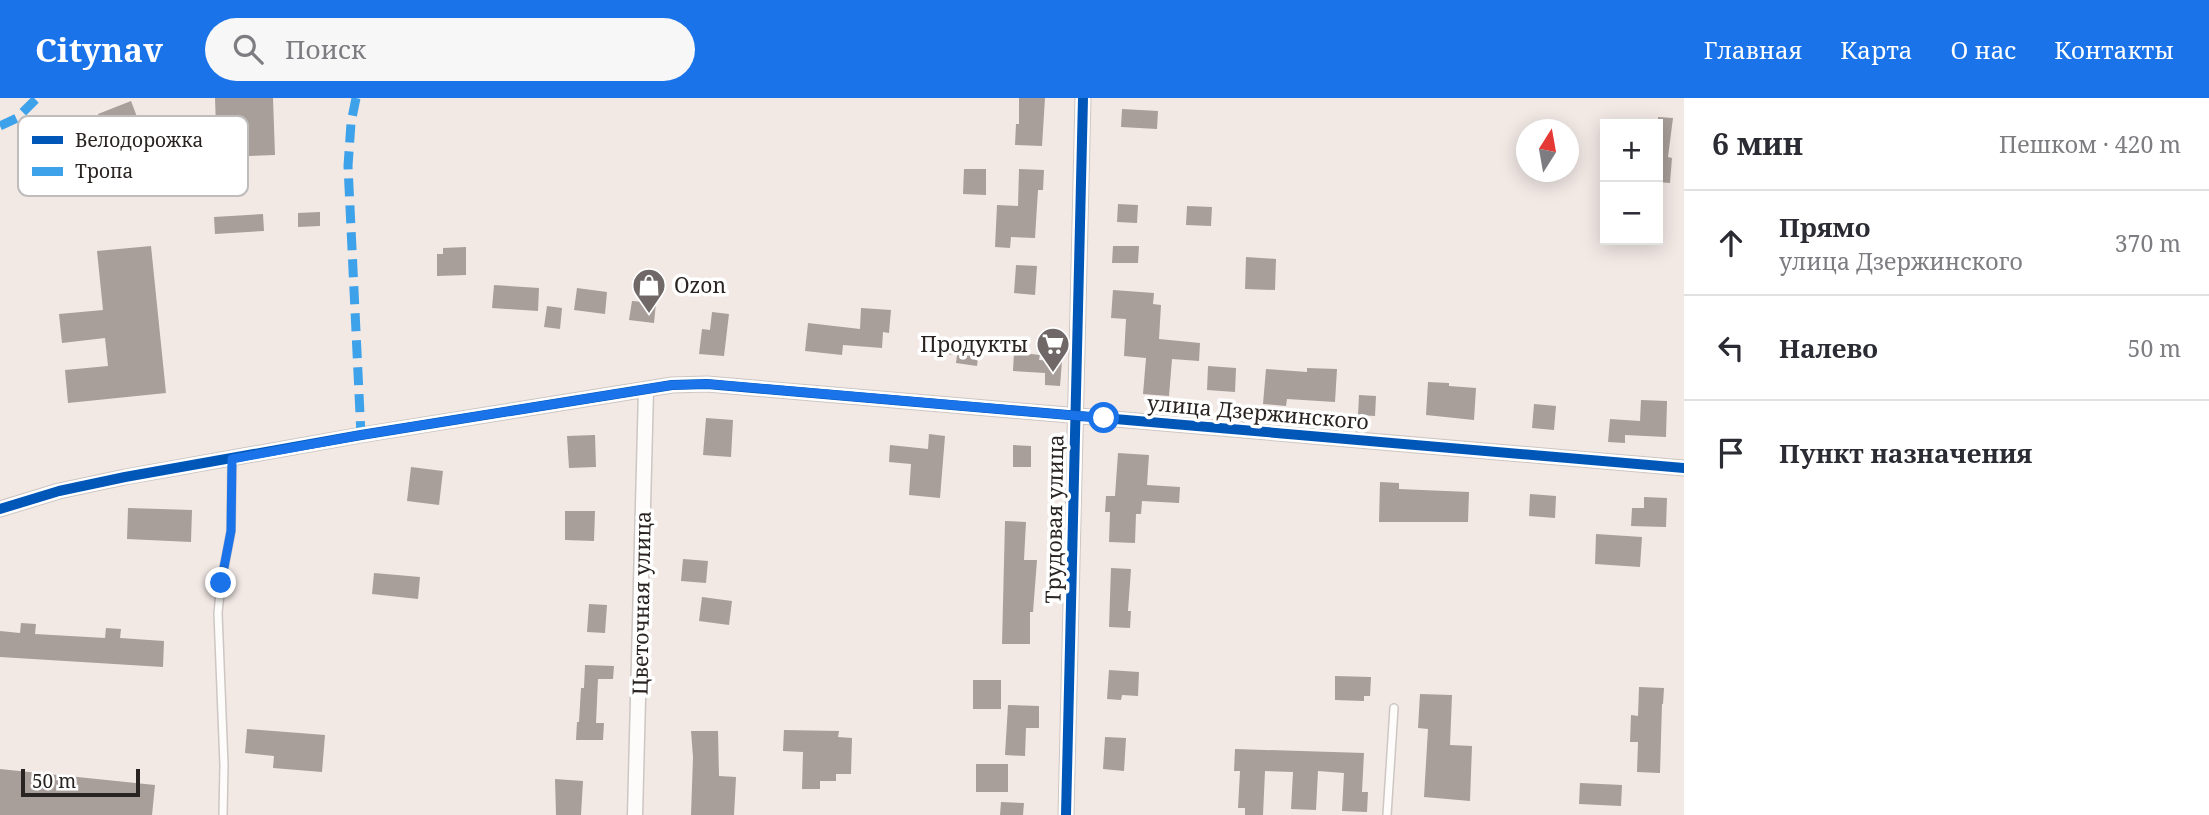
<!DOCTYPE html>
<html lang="ru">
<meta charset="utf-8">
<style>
:root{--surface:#fff;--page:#f7f7f7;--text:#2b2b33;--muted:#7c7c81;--line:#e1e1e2;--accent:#1a73e8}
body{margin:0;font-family:"Noto Serif",serif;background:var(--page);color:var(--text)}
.controls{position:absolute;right:21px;top:21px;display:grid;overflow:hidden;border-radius:0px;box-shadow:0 4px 18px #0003}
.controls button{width:63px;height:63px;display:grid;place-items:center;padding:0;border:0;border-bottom:2px solid var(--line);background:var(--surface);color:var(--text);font:35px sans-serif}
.compass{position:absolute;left:1516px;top:21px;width:63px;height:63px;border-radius:50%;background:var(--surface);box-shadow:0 4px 18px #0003;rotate:11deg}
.scale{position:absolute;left:21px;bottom:18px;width:119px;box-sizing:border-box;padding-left:7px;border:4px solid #292321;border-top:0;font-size:19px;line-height:24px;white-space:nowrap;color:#292321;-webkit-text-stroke:5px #fff;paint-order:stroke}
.stop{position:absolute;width:21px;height:21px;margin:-16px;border:5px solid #1a73e8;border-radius:50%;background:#fff}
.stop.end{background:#1a73e8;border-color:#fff;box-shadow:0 2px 7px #0008}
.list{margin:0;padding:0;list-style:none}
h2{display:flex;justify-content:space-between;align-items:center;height:91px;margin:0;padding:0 28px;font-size:30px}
h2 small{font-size:23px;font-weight:400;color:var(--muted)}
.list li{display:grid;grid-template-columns:46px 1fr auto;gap:21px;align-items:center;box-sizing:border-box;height:105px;padding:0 28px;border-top:2px solid var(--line)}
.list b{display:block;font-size:26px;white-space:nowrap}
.list p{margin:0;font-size:23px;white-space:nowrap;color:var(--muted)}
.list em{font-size:23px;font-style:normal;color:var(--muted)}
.icon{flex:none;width:38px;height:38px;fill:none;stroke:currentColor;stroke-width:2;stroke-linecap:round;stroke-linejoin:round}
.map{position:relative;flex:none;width:1684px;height:717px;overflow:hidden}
header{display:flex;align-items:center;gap:42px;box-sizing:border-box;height:98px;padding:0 35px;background:var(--accent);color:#fff}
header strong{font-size:33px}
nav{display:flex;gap:38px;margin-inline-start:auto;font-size:24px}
.search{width:490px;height:63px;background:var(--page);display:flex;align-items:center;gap:18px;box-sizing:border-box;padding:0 24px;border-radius:38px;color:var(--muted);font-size:26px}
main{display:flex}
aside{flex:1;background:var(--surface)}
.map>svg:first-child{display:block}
.building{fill:#a89e9a}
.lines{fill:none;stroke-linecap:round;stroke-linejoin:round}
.service-casing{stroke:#cdc6c2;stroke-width:10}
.minor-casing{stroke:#cdc6c2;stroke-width:17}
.service{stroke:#fdfcfb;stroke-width:7}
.minor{stroke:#fdfcfb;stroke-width:14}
.quiet{stroke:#3ea2ea;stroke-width:9;stroke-dasharray:18 9;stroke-linecap:butt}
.cycleway-casing{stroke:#fff;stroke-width:15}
.cycleway{stroke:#0057b8;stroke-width:10}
.route{stroke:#1a73e8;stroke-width:9}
.labels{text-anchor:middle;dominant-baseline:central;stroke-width:7;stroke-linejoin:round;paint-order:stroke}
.poi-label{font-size:21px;fill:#292321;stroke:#fff;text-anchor:start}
.street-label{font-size:21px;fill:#292321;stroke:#fff}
.key{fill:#fff;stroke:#bfbdbc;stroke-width:2}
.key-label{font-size:19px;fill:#292321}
</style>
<header>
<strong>Citynav</strong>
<div class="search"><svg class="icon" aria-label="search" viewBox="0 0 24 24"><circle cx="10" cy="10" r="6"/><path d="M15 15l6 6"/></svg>Поиск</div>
<nav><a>Главная</a><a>Карта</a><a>О нас</a><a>Контакты</a></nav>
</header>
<main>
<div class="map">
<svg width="1684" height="717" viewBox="0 0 1684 717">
<rect width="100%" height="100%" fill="#f2e9e5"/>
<!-- building -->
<path class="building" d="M215 0H273L275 57 217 59Z
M1019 0H1045L1042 48 1015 47 1016 26H1019Z
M131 3 139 24 106 37 98 16Z
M1122 11 1158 13 1157 31 1121 29Z
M1658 19 1673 20 1668 59 1672 60 1670 85 1658 84Z
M964 71H986V97L963 96Z
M1019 71 1044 72 1043 92H1038L1035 140 1011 139 1010 150 995 149 997 107 1018 108Z
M1118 106 1138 107 1137 125 1117 124Z
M1187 108 1212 109 1211 128 1186 127Z
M320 114V128L298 129V115Z
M263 116 264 133 215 136 214 119Z
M151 148 166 295 68 305 65 272 108 268 105 240 62 245 59 216 103 212 97 153Z
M1113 148H1139L1138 165H1112Z
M466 149V177L437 178V156H443V150Z
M1246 159 1276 161 1275 192 1245 191Z
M1016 167 1037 168 1035 197 1014 195Z
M494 187 539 190 538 213 492 210Z
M577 190 607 194 605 216 574 212Z
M1113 192 1154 195 1153 206 1161 207 1159 241 1200 245 1199 263 1172 261 1169 298 1143 296 1146 260 1124 258 1126 221 1111 220Z
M632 203 656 205 654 225 629 222Z
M547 208 562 210 560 231 544 229Z
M861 210 891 212 889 235 883 234 882 250 843 247 842 257 805 253 808 225 860 231Z
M712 214 729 216 724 258 699 256 702 231 710 232Z
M937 240 980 244 977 268 956 265 957 257 935 255Z
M1014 254 1040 257 1039 262 1062 263 1060 288 1045 287V275L1013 273Z
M1208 268 1236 270 1235 294 1207 292Z
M1307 270 1337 271 1335 304 1287 301 1286 308 1263 306 1266 271 1307 274Z
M1428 284 1449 285V288L1476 290 1474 322 1426 317Z
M1359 297 1376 298 1375 318 1358 317Z
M1641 302 1667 303 1666 339 1625 337V345L1608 344 1610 321 1640 323Z
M1534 306 1556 308 1554 332 1532 330Z
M706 320 733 322 731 359 703 357Z
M929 336 945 338 940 400 909 397 911 366 889 364 890 347 928 351Z
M595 337 596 369 569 370 567 338Z
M1013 347 1031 348V369H1013Z
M1118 355 1149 357 1147 387 1180 389 1179 405 1142 403 1141 416H1136L1135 445 1109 444 1110 414H1105L1106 398H1115Z
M411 369 443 373 439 407 407 403Z
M1380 384 1399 385V391L1469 394 1468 424H1379Z
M1530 396 1556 398 1555 420 1529 418Z
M1644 399 1667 400 1666 429 1631 428 1632 410H1644Z
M128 410 192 412 191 444 127 441Z
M565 413H595L594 443 565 442Z
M1005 423 1026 424 1024 462H1037L1033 514H1030V546H1002Z
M1596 436 1642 439 1640 469 1595 466Z
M683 461 708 463 706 485 681 483Z
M1111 470 1131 471 1128 513H1131L1130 530 1109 529Z
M374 475 420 479 418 501 372 496Z
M702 499 732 503 729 527 699 523Z
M589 506 607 507 605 535 587 534Z
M21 525 36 526 35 536 105 540 106 530 121 531 120 540 164 543 163 569 0 559V533L20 535Z
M585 567 614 568 613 581H598L596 625H604L603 642H576L577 624H579L581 590H584Z
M1109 572 1139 574 1138 598 1122 597 1121 602 1107 601Z
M1335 578 1371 579 1370 598H1364V603L1335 602Z
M973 582H1001V611H973Z
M1639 589 1664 590 1663 606H1662L1660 675 1637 674 1638 644H1630L1631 617 1638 618Z
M1420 596 1452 597 1450 647 1472 648 1470 703 1424 699 1428 631 1418 630Z
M1008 607 1039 608V630H1026L1025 658 1005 657Z
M247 631 325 637 322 674 273 670 274 658 245 655Z
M784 632 839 633 838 639 852 640 851 676H836V683H820V691H802L803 654 783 653Z
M691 633H718L719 678 736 679 734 717H691L693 659Z
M1105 639 1126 640 1124 673 1103 671Z
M1235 651 1364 655 1362 694H1368L1367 714 1342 713 1344 675 1318 673 1316 712 1291 711 1293 674 1265 673 1263 717H1245V710H1238L1240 673H1234Z
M976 666H1008V694H976Z
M0 671 155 687 152 717H0Z
M555 681 583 683 581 717H556Z
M1580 685 1622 687 1621 708 1579 706Z
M1001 704 1024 705 1023 717H1000Z"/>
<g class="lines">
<defs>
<path id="service" d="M223 717 224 667 218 515 221 485 231 433 232 361
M1387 717 1394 610"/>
<path id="minor" d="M0 411 59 393 125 379 361 337 672 287 707 286 1684 370
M635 717 646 292
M1066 717 1083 0"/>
</defs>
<!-- service casing -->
<use href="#service" class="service-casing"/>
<!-- minor casing -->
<use href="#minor" class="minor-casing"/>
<!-- service -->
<use href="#service" class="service"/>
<!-- minor -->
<use href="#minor" class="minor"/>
<!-- quiet -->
<path class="quiet" d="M356 0 351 25 348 68 361 337
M0 28 17 20 37 0"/>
<defs>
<path id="cycleway" d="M0 411 59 393 125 379 361 337 672 287 707 286 1684 370
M1066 717 1083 0"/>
</defs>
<!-- cycleway casing -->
<use href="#cycleway" class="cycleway-casing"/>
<!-- cycleway -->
<use href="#cycleway" class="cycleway"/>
</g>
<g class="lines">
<!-- route -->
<path class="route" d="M221 485 231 433 232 361 361 337 672 287 708 286 1104 320"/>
</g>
<!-- icons -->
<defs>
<symbol id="shop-pin" viewBox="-11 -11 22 30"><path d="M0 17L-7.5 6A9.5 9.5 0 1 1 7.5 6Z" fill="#6f6866" stroke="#fff"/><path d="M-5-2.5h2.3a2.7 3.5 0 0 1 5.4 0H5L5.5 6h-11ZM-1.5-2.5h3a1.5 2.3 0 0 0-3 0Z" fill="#fff"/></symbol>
<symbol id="supermarket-pin" viewBox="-11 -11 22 30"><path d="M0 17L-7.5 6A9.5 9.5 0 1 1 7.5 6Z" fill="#6f6866" stroke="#fff"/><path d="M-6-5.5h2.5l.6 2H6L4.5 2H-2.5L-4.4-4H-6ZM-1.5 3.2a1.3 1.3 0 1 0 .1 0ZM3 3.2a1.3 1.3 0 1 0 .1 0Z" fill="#fff"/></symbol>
</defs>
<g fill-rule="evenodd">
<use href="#shop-pin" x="630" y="168" width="38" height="52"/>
<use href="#supermarket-pin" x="1034" y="227" width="38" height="52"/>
</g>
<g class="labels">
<!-- poi labels -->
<g class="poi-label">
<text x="674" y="187">Ozon</text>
<text x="1028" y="246" text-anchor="end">Продукты</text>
</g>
<!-- street labels -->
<g class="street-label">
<text transform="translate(1258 314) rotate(5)">улица Дзержинского</text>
<text transform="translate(1054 421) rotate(-89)">Трудовая улица</text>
<text transform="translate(641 505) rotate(-89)">Цветочная улица</text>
</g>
</g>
<!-- legend -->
<rect x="18" y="18" width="230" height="80" rx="10" class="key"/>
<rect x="32" y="38" width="31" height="8" fill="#0057b8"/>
<rect x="32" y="69" width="31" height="9" fill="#3ea2ea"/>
<g class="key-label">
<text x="75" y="49">Велодорожка</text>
<text x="75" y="80">Тропа</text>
</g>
</svg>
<div class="controls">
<button>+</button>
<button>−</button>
</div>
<svg class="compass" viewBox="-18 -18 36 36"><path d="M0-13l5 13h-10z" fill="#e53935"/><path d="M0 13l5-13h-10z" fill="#7c7c81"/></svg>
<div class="scale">50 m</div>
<div class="stop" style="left:1104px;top:320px"></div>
<div class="stop end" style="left:221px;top:485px"></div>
</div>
<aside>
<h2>6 мин<small>Пешком · 420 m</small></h2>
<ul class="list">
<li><svg class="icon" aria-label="ahead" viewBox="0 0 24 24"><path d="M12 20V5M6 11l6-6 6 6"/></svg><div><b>Прямо</b><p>улица Дзержинского</p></div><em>370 m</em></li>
<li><svg class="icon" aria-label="left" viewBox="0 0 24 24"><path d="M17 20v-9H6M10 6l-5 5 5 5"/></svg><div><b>Налево</b></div><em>50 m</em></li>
<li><svg class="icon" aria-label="arrive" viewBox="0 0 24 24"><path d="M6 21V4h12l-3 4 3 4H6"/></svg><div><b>Пункт назначения</b></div></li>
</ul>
</aside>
</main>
